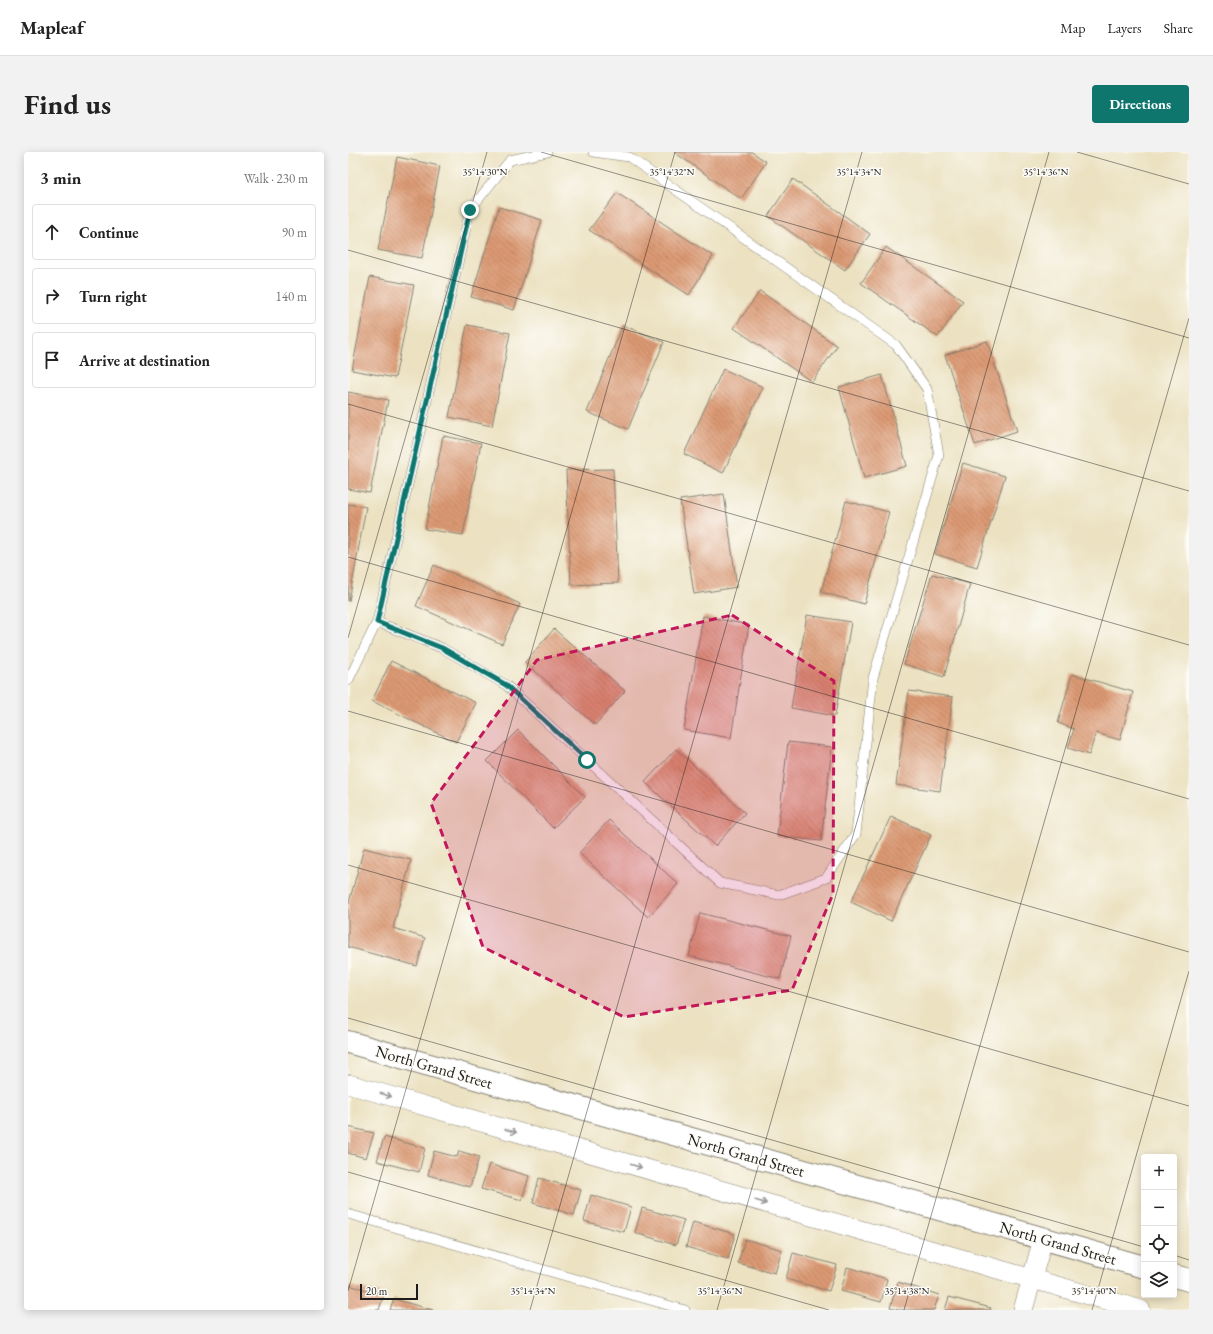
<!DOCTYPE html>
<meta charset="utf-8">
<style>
:root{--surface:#fff;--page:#f2f2f2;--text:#222;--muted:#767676;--line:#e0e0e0;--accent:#0f766e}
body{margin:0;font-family:"EB Garamond",serif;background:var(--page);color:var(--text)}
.controls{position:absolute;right:12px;bottom:12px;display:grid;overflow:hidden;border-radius:4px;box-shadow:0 2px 10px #0003}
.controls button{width:36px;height:36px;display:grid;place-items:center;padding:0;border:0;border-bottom:1px solid var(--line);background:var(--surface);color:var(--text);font:20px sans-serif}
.scale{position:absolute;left:12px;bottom:10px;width:58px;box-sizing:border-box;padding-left:4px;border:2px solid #1c1c1c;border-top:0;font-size:11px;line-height:14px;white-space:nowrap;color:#1c1c1c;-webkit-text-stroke:3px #fdfcf7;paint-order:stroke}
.stop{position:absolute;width:12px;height:12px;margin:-9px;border:3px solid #0f766e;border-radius:50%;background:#fff}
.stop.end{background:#0f766e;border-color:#fff;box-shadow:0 1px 4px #0008}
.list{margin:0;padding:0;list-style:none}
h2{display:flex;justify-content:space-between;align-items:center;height:52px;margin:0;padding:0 16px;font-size:17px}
h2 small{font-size:13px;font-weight:400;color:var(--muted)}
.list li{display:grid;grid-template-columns:26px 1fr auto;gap:12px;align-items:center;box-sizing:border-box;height:56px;margin:0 8px 8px;padding:0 8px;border:1px solid var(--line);border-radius:4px}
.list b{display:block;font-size:15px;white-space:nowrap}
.list em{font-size:13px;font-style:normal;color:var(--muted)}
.icon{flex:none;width:22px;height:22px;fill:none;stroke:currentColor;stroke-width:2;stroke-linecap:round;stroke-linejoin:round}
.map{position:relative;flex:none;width:841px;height:1158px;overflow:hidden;border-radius:4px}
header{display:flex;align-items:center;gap:24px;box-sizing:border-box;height:56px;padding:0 20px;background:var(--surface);border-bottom:1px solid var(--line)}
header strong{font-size:19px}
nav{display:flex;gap:22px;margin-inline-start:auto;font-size:14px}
.intro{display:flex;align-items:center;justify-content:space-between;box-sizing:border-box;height:96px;padding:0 24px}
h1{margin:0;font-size:28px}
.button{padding:10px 18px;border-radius:4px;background:var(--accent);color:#fff;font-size:14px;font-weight:700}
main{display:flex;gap:24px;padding:0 24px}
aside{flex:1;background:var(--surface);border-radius:4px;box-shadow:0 2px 10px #0003}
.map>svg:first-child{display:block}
.building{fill:url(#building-back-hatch)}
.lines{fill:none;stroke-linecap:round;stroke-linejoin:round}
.service-casing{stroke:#847f6f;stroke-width:10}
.minor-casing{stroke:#847f6f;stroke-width:20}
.secondary-casing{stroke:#847f6f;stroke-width:24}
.service{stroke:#fff;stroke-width:9}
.minor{stroke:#fff;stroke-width:19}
.secondary{stroke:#fff;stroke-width:22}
.oneway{stroke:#999}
.route{stroke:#0f766e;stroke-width:5}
.marked{fill:#c2185b;fill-opacity:0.2;stroke:#c2185b;stroke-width:3;stroke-dasharray:8 5;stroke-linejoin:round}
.ticks{fill:none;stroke:#1c1c1c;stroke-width:1;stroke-opacity:0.45}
.labels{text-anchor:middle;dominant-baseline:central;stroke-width:3;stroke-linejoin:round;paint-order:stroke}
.street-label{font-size:16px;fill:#1c1c1c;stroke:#fdfcf7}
.ticks-label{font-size:10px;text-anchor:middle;fill:#1c1c1c;stroke:#fdfcf7;stroke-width:3;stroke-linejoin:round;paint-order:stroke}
</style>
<header>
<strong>Mapleaf</strong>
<nav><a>Map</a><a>Layers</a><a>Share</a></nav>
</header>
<div class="intro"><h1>Find us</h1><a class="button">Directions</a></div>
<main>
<aside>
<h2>3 min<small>Walk · 230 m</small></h2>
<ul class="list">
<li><svg class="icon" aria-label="ahead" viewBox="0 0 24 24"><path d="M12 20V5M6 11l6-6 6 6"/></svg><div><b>Continue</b></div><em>90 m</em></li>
<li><svg class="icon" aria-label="right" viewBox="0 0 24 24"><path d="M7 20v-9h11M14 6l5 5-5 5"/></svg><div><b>Turn right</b></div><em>140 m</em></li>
<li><svg class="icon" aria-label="arrive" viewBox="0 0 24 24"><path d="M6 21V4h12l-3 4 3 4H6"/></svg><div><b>Arrive at destination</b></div></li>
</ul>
</aside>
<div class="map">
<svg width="841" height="1158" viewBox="0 0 841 1158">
<defs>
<pattern id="building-back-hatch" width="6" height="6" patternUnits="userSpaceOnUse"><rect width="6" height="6" fill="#dc9a73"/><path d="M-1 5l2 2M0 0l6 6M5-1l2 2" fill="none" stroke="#b27d5e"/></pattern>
</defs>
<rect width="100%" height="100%" fill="#fdfcf7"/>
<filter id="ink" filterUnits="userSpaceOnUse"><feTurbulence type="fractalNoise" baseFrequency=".025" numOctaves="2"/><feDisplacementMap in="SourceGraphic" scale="8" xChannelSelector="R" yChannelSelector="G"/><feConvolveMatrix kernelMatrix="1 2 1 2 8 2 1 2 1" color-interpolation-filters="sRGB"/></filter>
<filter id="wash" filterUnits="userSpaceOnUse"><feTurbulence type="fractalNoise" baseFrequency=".012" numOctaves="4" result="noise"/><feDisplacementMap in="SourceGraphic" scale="16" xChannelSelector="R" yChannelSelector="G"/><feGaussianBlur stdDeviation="0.9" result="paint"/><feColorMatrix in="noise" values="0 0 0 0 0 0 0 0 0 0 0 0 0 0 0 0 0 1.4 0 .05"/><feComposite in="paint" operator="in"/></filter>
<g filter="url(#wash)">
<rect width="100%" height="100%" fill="#ece2c2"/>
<g id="blocks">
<!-- building -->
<path class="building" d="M326 0H404L418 10 393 47Z
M49 5 92 14 74 106 30 98Z
M445 27 522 82 497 118 420 64Z
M269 41 365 104 341 143 241 78Z
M151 55 194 68 166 158 123 145Z
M538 95 615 149 590 185 513 131Z
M22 125 66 133 47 226 4 218Z
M412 139 489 194 464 230 386 176Z
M119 173 162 181 144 274 101 265Z
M275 173 316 190 280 277 239 260Z
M639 189 669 279 627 293 597 203Z
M375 217 415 235 375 321 336 302Z
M534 223 559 314 516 326 491 235Z
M0 240 40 248 22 341 0 337Z
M95 284 133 291 115 383 77 377Z
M615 311 657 324 629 415 587 402Z
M265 317 270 431 223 433 218 318Z
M376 342 389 435 346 442 332 348Z
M498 349 541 360 516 452 473 440Z
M0 352 18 355 1 449H0Z
M86 413 172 452 154 492 68 454Z
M584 422 622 432 596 525 556 512Z
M459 463 503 470 487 564 443 556Z
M355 464 401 473 383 586 336 578Z
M206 477 277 539 247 573 177 510Z
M43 509 128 551 108 590 24 549Z
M724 522 785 540 772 588 748 581 741 603 720 596 726 577 710 571Z
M561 539 605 545 592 639 548 633Z
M170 578 237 645 205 676 139 609Z
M440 590 484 595 473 689 429 684Z
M328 597 397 661 367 694 297 630Z
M543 664 583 683 543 769 503 750Z
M261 668 330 732 300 765 231 701Z
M16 696 63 708 45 776 77 786 69 814 0 795V754Z
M352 761 443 784 432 827 341 804Z
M0 975 26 981 18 1006 0 1001Z
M36 985 77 996 71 1020 29 1009Z
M86 999 109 1005 111 999 131 1005 122 1035 80 1023Z
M141 1012 181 1024 174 1048 133 1037Z
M191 1026 233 1038 226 1063 185 1051Z
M243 1043 283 1055 276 1080 236 1069Z
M294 1056 336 1068 328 1093 287 1081Z
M345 1070 387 1082 380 1107 338 1095Z
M397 1087 434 1098 427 1121 390 1111Z
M445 1101 489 1113 481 1139 438 1127Z
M499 1115 539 1127 533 1150 493 1139Z
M550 1130 591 1143 586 1158H550L542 1156Z
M0 1133 36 1142 31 1158H0Z
M601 1145 643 1156 642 1158H597Z
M46 1147 85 1158H42Z"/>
</g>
</g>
<g filter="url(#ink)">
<use href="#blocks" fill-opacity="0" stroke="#847f6f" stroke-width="1"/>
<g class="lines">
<defs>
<path id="service" d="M29 470 94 496 158 533 372 731 431 743 478 726 508 682 525 526 591 303 579 237 548 193 281 5 245 0
M0 529 29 470 122 58 162 8 199 0
M0 1062 337 1158"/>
<path id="minor" d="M0 932 793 1158
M675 1158 695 1087"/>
<path id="secondary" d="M0 890 796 1115
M826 1124 841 1128"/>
</defs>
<!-- service casing -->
<use href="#service" class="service-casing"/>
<!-- minor casing -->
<use href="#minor" class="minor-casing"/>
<!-- secondary casing -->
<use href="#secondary" class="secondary-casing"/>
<!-- service -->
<use href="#service" class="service"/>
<!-- minor -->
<use href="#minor" class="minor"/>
<!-- secondary -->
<use href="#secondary" class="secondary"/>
</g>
<!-- one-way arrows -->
<defs><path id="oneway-shaft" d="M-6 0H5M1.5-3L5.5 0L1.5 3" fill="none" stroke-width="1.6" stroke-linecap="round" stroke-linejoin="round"/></defs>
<g class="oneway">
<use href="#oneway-shaft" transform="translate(38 943) rotate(16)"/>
<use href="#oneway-shaft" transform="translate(163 979) rotate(16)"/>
<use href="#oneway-shaft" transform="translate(288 1014) rotate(16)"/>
<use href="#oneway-shaft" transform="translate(413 1050) rotate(16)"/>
</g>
</g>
<g class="lines" filter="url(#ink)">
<!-- route -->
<path class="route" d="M122 58 29 470 94 496 158 533 239 608"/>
</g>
<!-- marked area -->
<path class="marked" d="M384 463 486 529 485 742 444 838 276 865 135 795 83 651 189 508Z"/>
<!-- ticks -->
<path class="ticks" d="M193 0 841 186M729 0 841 32M0 98 841 339M0 252 841 493M0 405 841 647M0 486 139 0M0 559 841 800M0 713 841 954M0 866 796 1095M0 1020 481 1158M826 1103 841 1108M0 1139 327 0M182 1158 514 0M369 1158 701 0M556 1158 841 166M744 1158 841 819"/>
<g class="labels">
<!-- street labels -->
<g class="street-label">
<text transform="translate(86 915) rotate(16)">North Grand Street</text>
<text transform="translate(398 1003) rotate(16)">North Grand Street</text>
<text transform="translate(710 1091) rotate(16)">North Grand Street</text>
</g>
</g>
<g class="ticks-label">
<text x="137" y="23">35°14'30"N</text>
<text x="324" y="23">35°14'32"N</text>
<text x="511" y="23">35°14'34"N</text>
<text x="698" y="23">35°14'36"N</text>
<text x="185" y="1142">35°14'34"N</text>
<text x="372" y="1142">35°14'36"N</text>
<text x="559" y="1142">35°14'38"N</text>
<text x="746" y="1142">35°14'40"N</text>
</g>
</svg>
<div class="controls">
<button>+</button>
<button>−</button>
<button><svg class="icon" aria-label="locate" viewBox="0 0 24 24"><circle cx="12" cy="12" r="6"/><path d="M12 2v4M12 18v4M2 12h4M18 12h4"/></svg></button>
<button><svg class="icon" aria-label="layers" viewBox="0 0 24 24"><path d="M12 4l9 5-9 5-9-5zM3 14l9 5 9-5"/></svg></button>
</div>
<div class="scale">20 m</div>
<div class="stop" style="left:239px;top:608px"></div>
<div class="stop end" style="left:122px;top:58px"></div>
</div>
</main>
